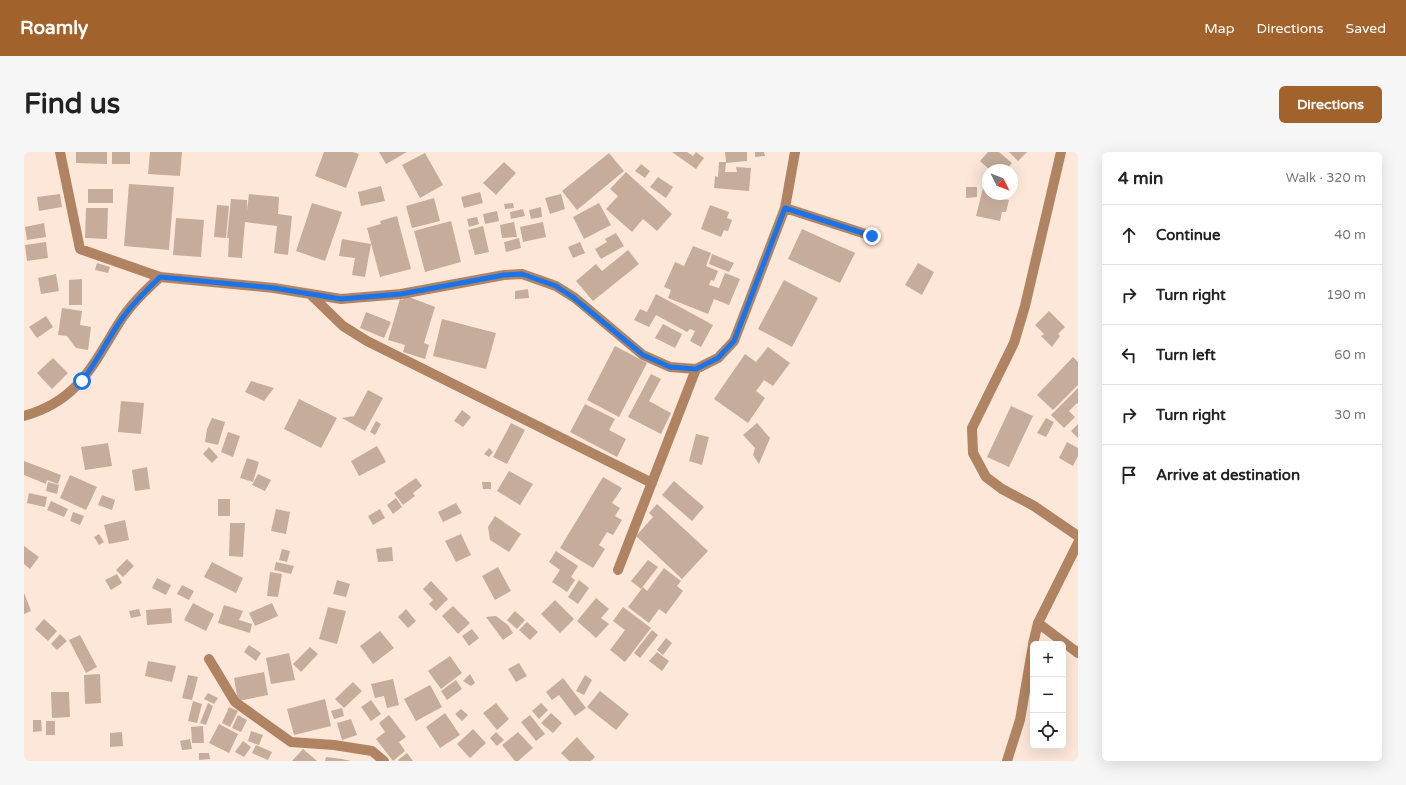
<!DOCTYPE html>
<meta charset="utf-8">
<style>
:root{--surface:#fff;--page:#f6f6f6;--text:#222;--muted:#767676;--line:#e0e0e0;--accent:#a2622c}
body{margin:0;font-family:"Varela Round",sans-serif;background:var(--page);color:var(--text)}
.controls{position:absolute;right:12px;bottom:12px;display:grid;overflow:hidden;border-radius:6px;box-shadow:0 4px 16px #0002}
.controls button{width:36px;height:36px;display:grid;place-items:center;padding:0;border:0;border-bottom:1px solid var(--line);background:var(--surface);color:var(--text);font:20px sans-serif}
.compass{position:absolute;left:958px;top:12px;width:36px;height:36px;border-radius:50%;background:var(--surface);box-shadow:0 4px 16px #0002;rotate:132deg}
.stop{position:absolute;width:12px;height:12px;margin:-9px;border:3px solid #1a73e8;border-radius:50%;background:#fff}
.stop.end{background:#1a73e8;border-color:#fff;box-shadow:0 1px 4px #0008}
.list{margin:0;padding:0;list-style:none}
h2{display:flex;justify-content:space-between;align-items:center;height:52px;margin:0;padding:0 16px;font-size:17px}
h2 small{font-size:13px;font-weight:400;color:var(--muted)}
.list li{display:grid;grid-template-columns:26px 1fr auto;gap:12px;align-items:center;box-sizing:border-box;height:60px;padding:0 16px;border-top:1px solid var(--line)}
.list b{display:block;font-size:15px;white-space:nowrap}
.list em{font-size:13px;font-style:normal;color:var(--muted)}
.icon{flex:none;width:22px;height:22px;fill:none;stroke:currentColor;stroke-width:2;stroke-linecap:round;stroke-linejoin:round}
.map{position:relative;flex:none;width:1054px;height:609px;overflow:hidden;border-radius:6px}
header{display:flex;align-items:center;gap:24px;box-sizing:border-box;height:56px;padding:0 20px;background:var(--accent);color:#fff}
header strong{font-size:19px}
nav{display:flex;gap:22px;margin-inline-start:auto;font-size:14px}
.intro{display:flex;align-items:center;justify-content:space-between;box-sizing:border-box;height:96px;padding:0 24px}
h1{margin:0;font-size:28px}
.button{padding:10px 18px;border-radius:6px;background:var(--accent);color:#fff;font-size:14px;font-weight:700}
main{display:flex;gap:24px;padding:0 24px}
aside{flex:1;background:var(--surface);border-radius:6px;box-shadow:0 4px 16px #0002}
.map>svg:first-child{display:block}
.building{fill:#c6ad9b}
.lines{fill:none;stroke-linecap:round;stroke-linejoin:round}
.street{stroke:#b08463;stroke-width:10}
.route{stroke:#1a73e8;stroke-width:5}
</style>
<header>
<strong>Roamly</strong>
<nav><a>Map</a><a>Directions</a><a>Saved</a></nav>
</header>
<div class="intro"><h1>Find us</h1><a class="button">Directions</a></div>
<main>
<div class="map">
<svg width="1054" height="609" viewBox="0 0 1054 609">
<rect width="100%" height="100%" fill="#fce7d8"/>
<!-- building -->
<path class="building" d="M52 0H83V12L52 11Z
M88 0H106V12H88Z
M126 0H158L156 24 124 22Z
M300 0H329L335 2 322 36 291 24Z
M355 0H383L362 12Z
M648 0H663L669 4 672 0 680 6 672 17Z
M701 0H723V9L702 11 701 20H713L712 15 727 16 725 39 690 36 691 24 694 25 695 10H702Z
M731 0H740L741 4 731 5Z
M964 0H975L988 11 982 18H966L956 9Z
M985 0H1003L994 9Z
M401 1 419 33 396 46 378 13Z
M585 1 600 19 553 58 538 39Z
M480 10 492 21 472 43 459 31Z
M617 12 626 19 621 26 611 19Z
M602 20 648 62 633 79 619 67 608 80 582 57 594 44 586 37Z
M634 25 649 35 642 46 626 35Z
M105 32 150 35 145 98 100 94Z
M357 34 361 49 337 54 334 40Z
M942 35H953V45L942 46Z
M959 36 964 37V42H977L976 46 985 48 982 60H978L976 69 952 64Z
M64 37H89V51H64Z
M456 40 459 51 440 56 437 45Z
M36 42 38 55 15 59 13 45Z
M225 42 255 45 254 62 268 64 264 103 250 101 253 74 221 70 218 106 204 105 205 86H203L207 47 223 48V58Z
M537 42 541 57 526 62 521 46Z
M410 46 416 69 388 76 382 54Z
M288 51 318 60 301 109 272 99Z
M489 51 490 56 481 57 480 52Z
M575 51 587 73 560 87 549 65Z
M193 53 205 54 202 86 190 85Z
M686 53 705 60 703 66 708 68 704 79 700 78 697 85 677 77Z
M517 55 518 65 507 67 505 58Z
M62 56H84L83 87 61 86Z
M499 57 501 64 487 67 486 60Z
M473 59 475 69 461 72 459 62Z
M373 64 387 117 356 125 343 76 357 72 356 69Z
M453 65 455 72 445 75 443 67Z
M152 66 180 68 177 105 149 103Z
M427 69 437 110 401 120 390 79Z
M490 70 493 85 478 86 476 73Z
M519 70 522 85 499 90 496 75Z
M20 71 22 85 3 88 1 75Z
M459 74 465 100 451 103 444 78Z
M778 77 831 101 816 131 764 107Z
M592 81 600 94 577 107 571 97 583 90 581 87Z
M495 86 497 96 482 100 480 90Z
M318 87 347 92 341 125 328 123 331 106 315 104Z
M22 90 24 106 3 109 1 93Z
M556 90 561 101 549 106 544 95Z
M669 94 687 101 682 114 694 119 690 129 687 128 685 133 695 136 701 121 716 127 705 153 690 147 684 162 644 146 647 138 640 135 651 110 660 114Z
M604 98 615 112 569 149 552 129 572 112 578 119Z
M688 102 710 111 705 120 685 112Z
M73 111 86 115 84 121 71 118Z
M894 111 910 120 898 143 881 133Z
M32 122 35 139 17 142 14 126Z
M58 127V153H45V128Z
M760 128 794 146 768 195 734 177Z
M504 137 505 146 491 147V139Z
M632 142 689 173 677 195 666 189 671 179 666 177 663 180 632 163 625 175 610 168 616 157 623 160Z
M380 143 411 155 400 191 405 193 401 207 379 200 381 193 364 188 376 147 379 148Z
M38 156 58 159 56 173 67 175 64 198 52 196 43 184 34 183Z
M1025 159 1041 175 1034 182 1036 184 1028 195 1017 184 1020 182 1011 173Z
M342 160 367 170 360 186 336 176Z
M22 164 29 175 13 186 5 175Z
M418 167 472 181 462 217 409 204Z
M639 172 658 182 651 196 631 186Z
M591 194 623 211 595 265 563 248Z
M744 195 766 211 749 234 740 228 732 239 741 246 724 271 690 247 721 202 732 210Z
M1049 205 1054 210V233L1029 258 1013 243Z
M29 206 44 221 28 237 13 221Z
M627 222 637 227 625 249 647 261 637 282 604 265Z
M227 229 250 236 240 249 221 240Z
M1054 236V252L1053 251 1045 259 1051 265 1040 276 1027 263Z
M344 238 359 246 341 279 318 266 330 264Z
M275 247 313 266 297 296 260 277Z
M97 249 120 251 117 282 94 280Z
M561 252 591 267 585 278 602 287 593 305 546 280Z
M987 254 1009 264 985 315 963 305Z
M438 258 447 265 439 275 430 269Z
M188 266 201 270 194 293 181 290 183 277Z
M1022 266 1030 270 1022 285 1013 281Z
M352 269 357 272 351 283 346 280Z
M487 271 501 278 483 312 469 305Z
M733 271 746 286 735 312 729 303 731 296 719 283Z
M1054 272V286L1047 279Z
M204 280 216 284 209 305 197 300Z
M672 282 685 285 678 313 665 309Z
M1043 290 1054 296V304L1049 314 1035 306Z
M84 291 88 314 61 318 57 295Z
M353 294 362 310 335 324 327 309Z
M185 295 194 305 188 311 179 302Z
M465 296 469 300 465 305 460 302Z
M223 306 235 310 229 330 216 326Z
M0 309 37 323 34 332 23 328 22 332 0 323Z
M123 315 126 337 111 339 108 318Z
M485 319 509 332 496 353 473 339Z
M234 322 247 328 241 339 228 333Z
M46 323 73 335 62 358 36 346Z
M579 325 598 336 588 351 596 356 591 364 598 368 589 383 583 380 575 393 581 397 569 416 536 396Z
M392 326 398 334 389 341 391 344 379 353 370 341Z
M650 329 680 355 668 369 638 343Z
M24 330 35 333 33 342 22 339Z
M458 330H467V337H459Z
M5 341 23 345 21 355 3 351Z
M78 343 91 348 88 358 74 353Z
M372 346 378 355 369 362 363 353Z
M194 347H206V364H194Z
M27 349 44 357 40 365 23 358Z
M432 351 438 361 419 370 414 360Z
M633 352 684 399 658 427 612 384 629 365 625 361Z
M252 357 266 360 262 382 247 379Z
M356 357 361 366 349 373 344 364Z
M49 360 60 364 56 373 46 369Z
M471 364 497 382 485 400 466 388 464 375Z
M101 368 105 388 85 392 80 373Z
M206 371H221L219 405 205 404Z
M75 382 80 390 75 393 70 385Z
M437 382 447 403 432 410 421 389Z
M0 394 15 405 6 417 0 412Z
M368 395 369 409 354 410 352 397Z
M258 397 266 399 263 410 255 408Z
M532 399 554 414 547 425 551 428 543 440 528 430 536 418 525 410Z
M103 407 110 414 99 425 92 418Z
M624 408 634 415 617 437 607 429Z
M188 410 219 426 212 441 180 425Z
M252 410 270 414 267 422 250 418Z
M474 415 487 439 471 448 458 424Z
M640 416 657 429 653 434 659 439 642 462 635 457 625 471 604 455 619 435 623 439Z
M246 420 258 422 254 445 243 444Z
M93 422 98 431 87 438 81 428Z
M133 426 147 433 142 443 128 436Z
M313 428 326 432 322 445 309 442Z
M555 428 565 436 554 452 544 445Z
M407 429 424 447 412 459 405 452 409 448 399 437Z
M158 433 170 439 165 448 153 442Z
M0 441 7 459 0 462Z
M572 446 585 457 577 466 585 472 572 486 553 469Z
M531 448 550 467 536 481 517 462Z
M169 451 190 462 182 479 160 468Z
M248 451 254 464 231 474 225 461Z
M200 453 219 459 215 468 228 472 226 481 194 471Z
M429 454 446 471 434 482 418 464Z
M304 455 322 459 313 492 295 487Z
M599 455 627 476 601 510 586 498 601 478 589 469Z
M147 456 148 471 123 473 122 458Z
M115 457 117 464 107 466 105 459Z
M382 457 392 469 384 476 374 465Z
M491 459 501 468 493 477 483 468Z
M472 464 484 473 489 481 479 488 462 465Z
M20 467 33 479 24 489 11 477Z
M503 470 514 480 506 488 495 478Z
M448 477 455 486 445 494 438 484Z
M628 478 634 483 616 506 610 501Z
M356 479 370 496 349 512 336 494Z
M36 482 43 489 33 498 27 492Z
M56 483 73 515 62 521 45 488Z
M642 486 648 491 639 503 633 498Z
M225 493 237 501 232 509 220 500Z
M286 495 294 502 277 520 269 512Z
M633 500 645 509 638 519 625 509Z
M265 501 271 528 247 532 242 506Z
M426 504 438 521 417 537 404 519Z
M124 509 152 514 148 530 121 524Z
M495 511 503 524 492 530 484 517Z
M240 520 244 543 214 549 210 526Z
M76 522 77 551 61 552 60 523Z
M446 522 451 531 447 534 439 529Z
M164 523 174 525 168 548 158 546Z
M561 523 568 528 560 543 552 539Z
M539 526 562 556 551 564 535 543 528 548 522 540Z
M369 527 375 553 363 556 360 544 351 546 347 532Z
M432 528 438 537 423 548 417 539Z
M329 530 338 539 320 556 311 547Z
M406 533 418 555 392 569 380 547Z
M576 539 605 562 592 578 563 555Z
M27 540H45L46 565 28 566Z
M184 541 194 546 190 552 180 547Z
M301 547 307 574 270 583 263 557Z
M347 548 357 562 347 569 337 555Z
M169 549 178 552 173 571 164 569Z
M184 551 189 554 182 573 176 571Z
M472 551 485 567 473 578 459 561Z
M517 551 524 558 515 567 508 559Z
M205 555 214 559 206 575 198 571Z
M318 556 320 564 310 567 307 559Z
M437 557 444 563 438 569 431 562Z
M421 561 436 583 416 596 402 575Z
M527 561 538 571 529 581 517 571Z
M214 563 223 568 217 580 208 576Z
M365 563 382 585 375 590 381 599 369 609 352 587 361 580 355 571Z
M506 563 521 582 512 589 497 570Z
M327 567 333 583 318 588 313 571Z
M9 568H17L18 579 9 580Z
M22 569H31V583H22Z
M195 572 214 582 205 601 185 591Z
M179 574 180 591H168L167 575Z
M449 577 462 591 446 606 433 592Z
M227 579 239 583 235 593 224 589Z
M98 580 99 594 86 595V581Z
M472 580 480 588 473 594 466 586Z
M494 580 509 596 494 609H491L478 593Z
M553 585 571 605 567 609H545L537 601Z
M166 587 168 597 158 598 156 589Z
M219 589 227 595 220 605 211 600Z
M232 593 248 600 244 608 228 601Z
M279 597 293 609H268Z
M175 601H185L186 607 175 608Z
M383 601 389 609H375L374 608Z
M302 605 318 607 327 609H301Z"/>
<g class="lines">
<!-- street -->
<path class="street" d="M36 0 56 97 136 125
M1037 0 1001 154 990 191 948 276 949 301 962 325 978 337 1010 354 1054 384
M761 56 848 84
M286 142 319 174 343 189 628 331
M0 264C54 249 68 214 95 171 106 153 121 139 136 125L250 136 317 147 377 142 480 123 498 122 532 134 551 146 619 203 646 215 672 217 694 206 710 189 761 56 771 0
M594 418 672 217
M1014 471 1054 501
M1009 492 1014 471 1054 391
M185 507 211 550 267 590 310 593 348 599 360 609
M983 609 996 568 1009 493"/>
</g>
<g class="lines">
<!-- route -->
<path class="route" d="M58 229C73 210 83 188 97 168 108 152 122 139 136 125L250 136 317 147 377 142 480 123 498 122 532 134 550 146 619 203 646 215 672 217 694 206 710 189 761 56 848 84"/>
</g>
</svg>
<div class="controls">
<button>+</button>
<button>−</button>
<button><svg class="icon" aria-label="locate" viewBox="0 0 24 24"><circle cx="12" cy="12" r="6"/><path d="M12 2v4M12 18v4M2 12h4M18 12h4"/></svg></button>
</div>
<svg class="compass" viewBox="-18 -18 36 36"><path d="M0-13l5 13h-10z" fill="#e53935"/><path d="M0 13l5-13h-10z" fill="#767676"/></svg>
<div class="stop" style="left:58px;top:229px"></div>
<div class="stop end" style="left:848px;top:84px"></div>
</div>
<aside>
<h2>4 min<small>Walk · 320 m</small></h2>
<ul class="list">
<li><svg class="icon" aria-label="ahead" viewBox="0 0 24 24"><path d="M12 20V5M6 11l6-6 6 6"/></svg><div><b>Continue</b></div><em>40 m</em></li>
<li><svg class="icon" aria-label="right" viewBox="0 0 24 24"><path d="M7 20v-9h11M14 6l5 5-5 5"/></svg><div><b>Turn right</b></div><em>190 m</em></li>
<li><svg class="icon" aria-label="left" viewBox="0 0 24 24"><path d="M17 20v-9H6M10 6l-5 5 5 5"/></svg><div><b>Turn left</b></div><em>60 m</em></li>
<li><svg class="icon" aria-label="right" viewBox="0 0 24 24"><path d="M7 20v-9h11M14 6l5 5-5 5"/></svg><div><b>Turn right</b></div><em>30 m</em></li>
<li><svg class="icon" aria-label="arrive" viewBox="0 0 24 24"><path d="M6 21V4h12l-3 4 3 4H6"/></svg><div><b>Arrive at destination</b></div></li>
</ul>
</aside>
</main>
